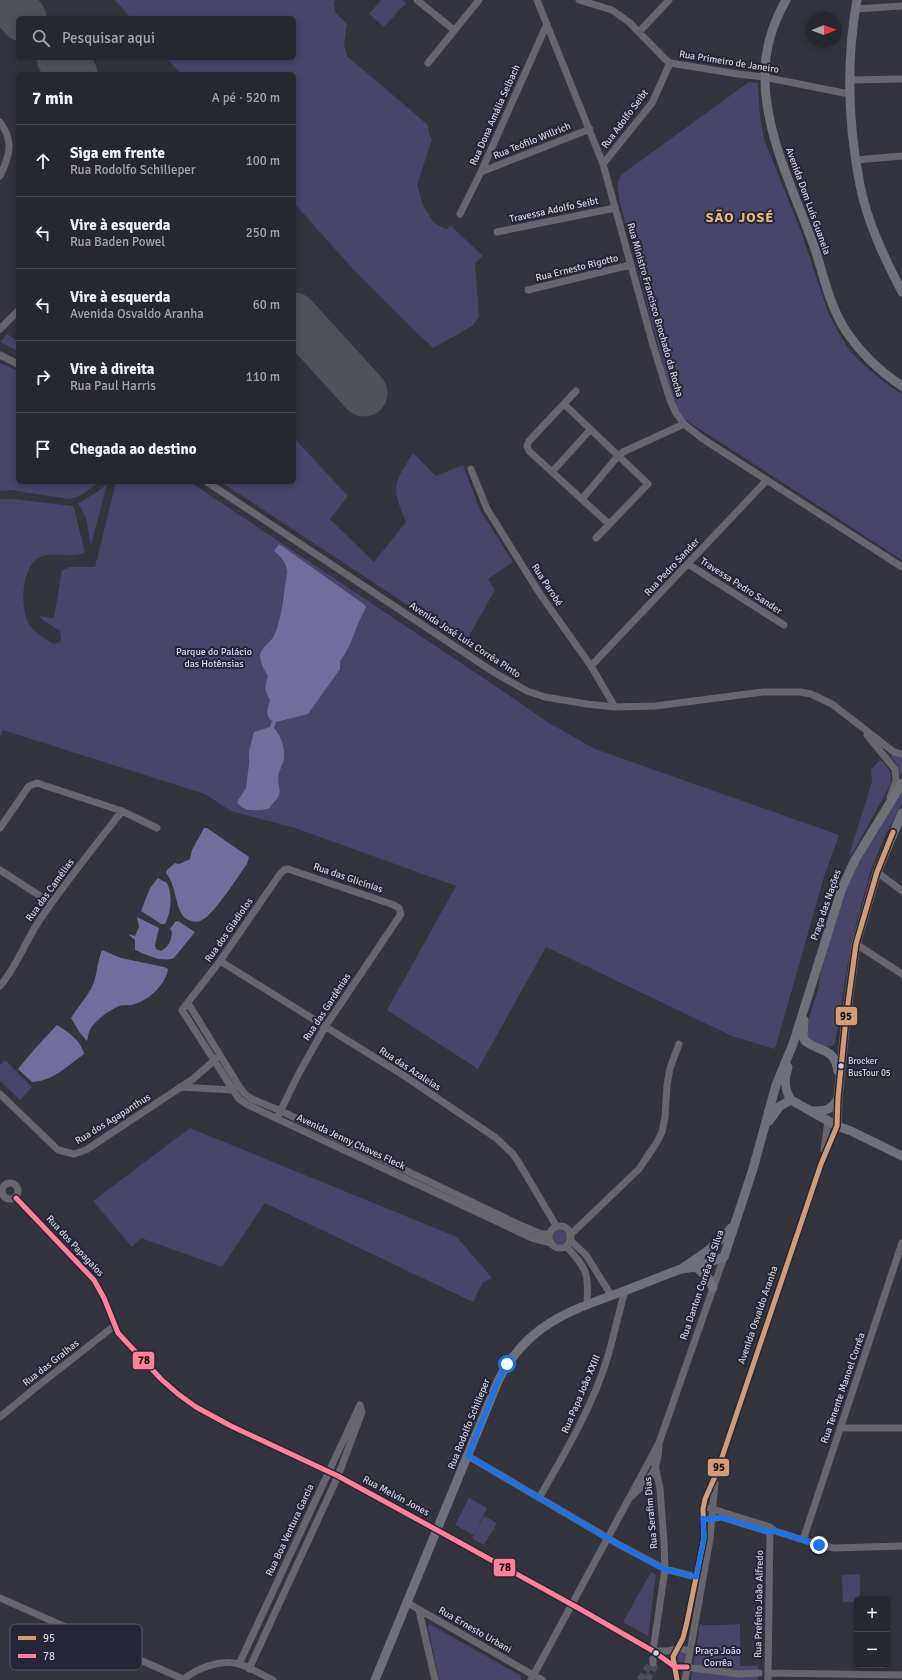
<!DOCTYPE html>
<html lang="pt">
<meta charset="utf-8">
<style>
:root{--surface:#27272f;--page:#2f2f37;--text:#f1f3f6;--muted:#a4a5aa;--line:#43444b}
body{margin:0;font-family:Signika,sans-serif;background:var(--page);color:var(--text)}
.controls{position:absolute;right:12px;bottom:12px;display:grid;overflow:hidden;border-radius:6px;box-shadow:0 2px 6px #0003}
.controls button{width:36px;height:36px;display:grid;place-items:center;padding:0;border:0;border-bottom:1px solid var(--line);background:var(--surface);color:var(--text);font:20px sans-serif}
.compass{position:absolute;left:806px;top:12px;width:36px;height:36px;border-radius:50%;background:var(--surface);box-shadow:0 2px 6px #0003;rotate:89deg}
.stop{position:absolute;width:12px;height:12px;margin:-9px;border:3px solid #1a73e8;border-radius:50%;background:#fff}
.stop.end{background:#1a73e8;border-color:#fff;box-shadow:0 1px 4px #0008}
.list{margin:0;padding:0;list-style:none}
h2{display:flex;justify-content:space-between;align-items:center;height:52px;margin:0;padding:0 16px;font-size:17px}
h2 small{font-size:13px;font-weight:400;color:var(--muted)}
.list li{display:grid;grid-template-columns:26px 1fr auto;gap:12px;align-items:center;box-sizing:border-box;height:72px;padding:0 16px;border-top:1px solid var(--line)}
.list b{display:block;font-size:15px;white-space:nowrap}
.list p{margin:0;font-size:13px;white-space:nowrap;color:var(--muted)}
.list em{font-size:13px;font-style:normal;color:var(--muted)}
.icon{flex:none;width:22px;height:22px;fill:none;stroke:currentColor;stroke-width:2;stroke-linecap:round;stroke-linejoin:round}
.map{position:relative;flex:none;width:902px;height:1680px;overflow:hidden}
.search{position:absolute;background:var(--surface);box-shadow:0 2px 6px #0003;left:16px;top:16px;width:280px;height:44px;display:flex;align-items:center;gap:10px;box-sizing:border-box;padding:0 14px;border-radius:6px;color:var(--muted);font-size:15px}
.panel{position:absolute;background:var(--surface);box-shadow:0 2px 6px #0003;left:16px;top:72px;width:280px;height:412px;border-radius:6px}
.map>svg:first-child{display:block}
.green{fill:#48446a}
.water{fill:#726d9c}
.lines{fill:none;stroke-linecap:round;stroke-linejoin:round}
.runway{stroke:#505058;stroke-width:47}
.minor-tunnel{stroke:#4c4c57;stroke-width:7;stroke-dasharray:7 3.5;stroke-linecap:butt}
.minor{stroke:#67666f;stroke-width:7}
.major{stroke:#70707b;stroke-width:9}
.bus-1-casing{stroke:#272538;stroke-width:8}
.bus-2-casing{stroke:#272538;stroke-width:8}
.bus-1{stroke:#d39c74;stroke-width:5}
.bus-2{stroke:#ff8098;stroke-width:5}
.route{stroke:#1a73e8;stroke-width:5}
.bus-dot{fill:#d1d1de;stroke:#272538;stroke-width:1.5}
.labels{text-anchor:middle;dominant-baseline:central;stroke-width:4;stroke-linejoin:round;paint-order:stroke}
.bus-label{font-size:9px;fill:#d1d1de;stroke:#272538;text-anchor:start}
.street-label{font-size:10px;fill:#d1d1de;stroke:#272538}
.park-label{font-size:10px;fill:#dad8f7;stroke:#272538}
.district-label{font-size:14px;font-weight:bold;letter-spacing:1px;fill:#e8bc78;stroke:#272538}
.key{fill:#272538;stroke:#5a596a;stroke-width:1}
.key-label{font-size:11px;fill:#d1d1de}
.line-badge{stroke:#272538;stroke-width:1.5}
.pale-badge-label{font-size:11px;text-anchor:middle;font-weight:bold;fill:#111}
</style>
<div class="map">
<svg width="902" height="1680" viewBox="0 0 902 1680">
<rect width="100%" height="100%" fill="#34343f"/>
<!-- green -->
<path class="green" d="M115 0H336L334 2 335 12 347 24 344 45 347 56 428 125 429 134 432 139 417 185 423 205 434 223 446 229 451 226 483 256 475 263 479 317 472 326 433 348 417 333 352 268 294 203V74H181L166 58H294V18H131Z
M381 0H402L406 3 384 27 369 14Z
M749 82 758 83 760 117 764 139 801 232 828 312 837 330 849 350 865 366 889 386 902 394V560L686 420 677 412 674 405 619 199 618 182 621 175Z
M7 334 18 341V351L0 342Z
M0 363 18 371V482H99C89 489 81 497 69 499L11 490 0 491Z
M294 438 348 496 330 519 374 562 406 522C391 487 393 485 413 453L436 476 463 465 480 510 513 562 488 579 495 590 465 643 221 482H294Z
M116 482H190L491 683 549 723 595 749 839 835 824 877 775 1049 732 1036 546 947 478 1069 387 1010 456 886 295 828 231 811 205 794 3 730 0 737V499H14L72 506 74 508 84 549V553C70 559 52 550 38 558 21 569 19 612 31 627 37 634 46 639 53 644L59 642 61 640 60 631 44 621 39 616 54 618 62 570 70 567H95Z
M107 484 91 545 86 518 78 503 96 493Z
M890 755 902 757V773L900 776 898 766Z
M880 761 883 762C890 770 893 775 890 785L851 856 850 852 872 782 871 770 877 763Z
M902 790V803L885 836 871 870 856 924 848 962 835 1043 832 1046H825L808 1039 805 1030 818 990 822 964 851 875Z
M5 1060 32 1087 20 1100 0 1081V1065Z
M190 1128 457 1237 492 1278 483 1282 473 1302 265 1203 222 1267 141 1238 132 1247 93 1201Z
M553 1237a7 7 0 1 1 14 0a7 7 0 1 1-14 0Z
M469 1498 487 1508 474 1534 484 1516 497 1523 484 1545 472 1538 474 1535 455 1525Z
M651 1572 656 1575 648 1636 623 1622Z
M860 1574V1599H857V1602H843L842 1575Z
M429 1624 520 1675 521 1680H441L439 1679 428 1627Z
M700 1624C713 1627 727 1624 740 1624V1666H758V1680H691Z
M675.5 1657a5.5 5.5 0 1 1 11 0a5.5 5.5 0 1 1-11 0Z"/>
<!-- water -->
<path class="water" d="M279 544 365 605 366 608C355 625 353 645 340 661V669L308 714 276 722 274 728C281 736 285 747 284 758 283 765 278 772 278 779 278 785 281 790 279 795 277 800 272 803 270 808 260 811 243 813 237 802L246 788 249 764V751L254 732 270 727 272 721C264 715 268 708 270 700 264 691 265 686 268 676 265 671 260 663 260 656 260 648 270 643 274 636 282 619 284 592 287 572 286 562 282 558 274 551Z
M204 828H207L249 857 247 864C238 876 213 917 200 921 195 923 186 920 183 916 174 903 177 887 166 873L167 870 175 863 179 864 190 859 192 850Z
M158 878 167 883C173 896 171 912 165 924H161L141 911 150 888Z
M137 917 159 928 155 945 156 949 161 951C169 946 171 942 172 932L170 929 175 922 178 921 195 932 174 958C162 963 147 955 135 950V940L128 934 135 936 139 927Z
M102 950 121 958 164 967 168 969C166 984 149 1000 135 1004 129 1006 122 1004 117 1007 108 1011 93 1022 89 1032 88 1035 88 1038 87 1041L80 1033 71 1018C78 1007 86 998 92 987 97 977 97 962 102 950Z
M57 1025C68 1032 81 1040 84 1054 69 1065 51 1082 32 1082L18 1069C30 1054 43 1039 57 1025Z"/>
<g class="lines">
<!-- runway -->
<path class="runway" d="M7 0 23 18
M60 58 74 74
M294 316 364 393"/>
<!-- minor-tunnel -->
<path class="minor-tunnel" d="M640 1680 650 1664 653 1663
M647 1680 654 1667 653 1663"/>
<!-- minor -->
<path class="minor" d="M417 0 454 30
M537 0 603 164 653 345 670 400 676 413 684 424 703 439 902 567
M579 0 612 10 629 22 664 58 670 63 738 74 764 77 849 94
M856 9 902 6
M639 32 669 0
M428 63 479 0
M849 80 902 79
M0 122C14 141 10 155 0 176
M856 160 902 156
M603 164 652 103 670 63
M481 172 590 129
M460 214 481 172 547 24
M497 232 615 208
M528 290 630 265
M0 329 18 311
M0 355 18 364
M576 391 529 441 527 446 529 451 609 524
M564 404 648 484 596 538
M471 469 487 509 540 594 591 666 615 707
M552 472 590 430
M207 482 495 673 527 691 545 697 587 704 615 707 655 706 763 692H800L811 694 832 704 894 752 902 754
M582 499 618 456 623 452 684 424
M688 564 784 625
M591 666 767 480
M867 735 895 769 896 781 890 797
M0 828 29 786 37 783 122 811 157 828
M0 870 51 903
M877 872 902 891
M856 944 902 974
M220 961 403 1075 496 1138 513 1154 519 1163 557 1227
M0 986C17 966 25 942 39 921 65 883 94 847 122 811
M188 1003 239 1086 245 1094 252 1099 281 1111 520 1225 539 1233 549 1235
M180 1087 233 1090 235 1088
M0 1094 58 1150 74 1154 86 1150 193 1079 217 1058
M277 1118 298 1075 325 1027 401 914 399 908 394 905 288 869 284 870 280 874 220 961 182 1010 233 1090 239 1099 248 1105 532 1238 551 1243
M824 1150 828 1120
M2 1191a8 8 0 1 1 16 0a8 8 0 1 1-16 0Z
M16 1198 94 1280 104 1298 118 1333 161 1379 178 1394 196 1407 231 1426 338 1476 446 1535 580 1609 653 1651 675 1667H687
M549 1237a11 11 0 1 1 22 0a11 11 0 1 1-22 0Z
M570 1235 639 1169 657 1142 662 1132 665 1117 667 1085 670 1068 679 1044
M570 1240 586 1255 611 1295
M566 1246C587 1269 589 1273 587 1304
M0 1417 34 1389 114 1326
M840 1428H902
M468 1456 618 1544 665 1569 696 1577
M632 1496C651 1478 658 1472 659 1445
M539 1498C565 1453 593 1406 608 1356 614 1334 619 1312 625 1291
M709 1508 770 1527 775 1531 819 1545 834 1548 902 1546
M709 1519 721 1517 766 1531
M803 1540 902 1243
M0 1598 183 1679
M406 1602 533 1675
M419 1610 435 1680
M653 1651 665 1569 664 1542 660 1489 653 1455
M653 1651H668L681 1648 690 1652
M653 1659V1663
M239 1664 360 1405
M692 1668 740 1674 759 1673
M249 1669 338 1476 362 1412 360 1405
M768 1673 902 1675
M539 1678 542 1680
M183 1680C197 1668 220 1659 239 1664 250 1667 262 1675 273 1680
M531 1680 659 1443 724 1257
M677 1680 673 1657 683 1638 687 1622 704 1538 703 1509 705 1499 717 1472 821 1164 837 1126
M685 1680 710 1539 715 1483
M768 1680 770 1527"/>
<!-- major -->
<path class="major" d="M786 0C773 23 764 51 765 78 765 137 797 197 816 252 824 278 830 305 844 328 859 351 879 371 902 386
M857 0C846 61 848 124 860 185 867 222 885 259 902 292
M804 1020 803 1036 805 1041C821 1053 834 1047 838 1071
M788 1067C784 1079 784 1089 791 1100
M791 1100 837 1126 851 1131 902 1156
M813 1111C825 1111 831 1110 838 1099
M769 1121 780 1106 791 1100
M837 1126 838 1098 846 1018 856 944 877 872 902 813
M684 1267C702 1255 718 1245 731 1228
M696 1267 709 1279 713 1288
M375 1680 499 1379C528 1324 569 1311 624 1291 643 1284 662 1276 681 1269L696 1267 724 1257 753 1169 776 1085 793 1044 842 888 855 860 902 783"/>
<defs>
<path id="bus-1" d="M677 1680 673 1657 683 1638 687 1622 704 1538 703 1509 705 1499 717 1472 821 1164 837 1126 838 1098 846 1018 856 944 877 872 893 832"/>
<path id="bus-2" d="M16 1198 94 1280 104 1298 118 1333 161 1379 178 1394 196 1407 231 1426 338 1476 446 1535 580 1609 653 1651 675 1667H687"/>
</defs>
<!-- bus-1 casing -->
<use href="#bus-1" class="bus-1-casing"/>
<!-- bus-2 casing -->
<use href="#bus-2" class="bus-2-casing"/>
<!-- bus-1 -->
<use href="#bus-1" class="bus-1"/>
<!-- bus-2 -->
<use href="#bus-2" class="bus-2"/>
</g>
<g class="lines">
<!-- route -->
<path class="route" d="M507 1364 499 1379 468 1456 618 1544 664 1569 696 1577 704 1538 703 1518 709 1520 720 1517 770 1532 775 1531 819 1545"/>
</g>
<!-- markers -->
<g class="bus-dot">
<circle cx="841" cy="1066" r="3.5"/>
<circle cx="656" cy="1653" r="3.5"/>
</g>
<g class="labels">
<!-- bus labels -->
<g class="bus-label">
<text x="848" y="1061">Brocker<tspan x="848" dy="12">BusTour 05</tspan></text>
</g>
<!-- street labels -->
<g class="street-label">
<text transform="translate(729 62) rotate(9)">Rua Primeiro de Janeiro</text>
<text transform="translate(495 115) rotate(-66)">Rua Dona Amália Selbach</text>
<text transform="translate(625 119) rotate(-53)">Rua Adolfo Seibt</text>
<text transform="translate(532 141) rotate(-22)">Rua Teófilo Willrich</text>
<text transform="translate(808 201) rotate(70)">Avenida Dom Luís Guanela</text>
<text transform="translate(554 210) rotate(-12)">Travessa Adolfo Seibt</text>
<text transform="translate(577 268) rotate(-14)">Rua Ernesto Rigotto</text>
<text transform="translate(655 310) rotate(74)">Rua Ministro Francisco Brochado da Rocha</text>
<text transform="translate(672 567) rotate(-47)">Rua Pedro Sander</text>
<text transform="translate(547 585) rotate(57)">Rua Parobé</text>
<text transform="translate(741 586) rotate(33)">Travessa Pedro Sander</text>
<text transform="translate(465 640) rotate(33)">Avenida José Luiz Corrêa Pinto</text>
<text transform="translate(348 878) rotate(19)">Rua das Glicínias</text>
<text transform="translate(50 890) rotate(-54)">Rua das Camélias</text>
<text transform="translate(826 905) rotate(-71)">Praça das Nações</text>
<text transform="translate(229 930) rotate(-55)">Rua dos Gladiolos</text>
<text transform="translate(327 1007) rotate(-57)">Rua das Gardênias</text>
<text transform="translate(410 1069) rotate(33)">Rua das Azaleias</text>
<text transform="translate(113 1119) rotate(-32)">Rua dos Agapanthus</text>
<text transform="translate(351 1142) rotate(25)">Avenida Jenny Chaves Fleck</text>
<text transform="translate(75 1246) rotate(47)">Rua dos Papagaios</text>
<text transform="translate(702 1285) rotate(-71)">Rua Danton Corrêa da Silva</text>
<text transform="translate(758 1315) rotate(-71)">Avenida Osvaldo Aranha</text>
<text transform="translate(51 1363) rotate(-38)">Rua das Gralhas</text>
<text transform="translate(843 1388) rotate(-71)">Rua Tenente Manoel Corrêa</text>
<text transform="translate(581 1394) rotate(-67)">Rua Papa João XXIII</text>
<text transform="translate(469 1424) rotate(-68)">Rua Rodolfo Schilieper</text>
<text transform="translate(396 1496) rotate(28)">Rua Melvin Jones</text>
<text transform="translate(651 1513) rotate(-95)">Rua Serafim Dias</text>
<text transform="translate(290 1530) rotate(-65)">Rua Boa Ventura Garcia</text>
<text transform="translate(759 1604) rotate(-89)">Rua Prefeito João Alfredo</text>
<text transform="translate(475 1630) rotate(30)">Rua Ernesto Urbani</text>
</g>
<!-- park labels -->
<g class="park-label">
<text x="214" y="652">Parque do Palácio<tspan x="214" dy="12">das Hotênsias</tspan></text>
<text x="718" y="1651">Praça João<tspan x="718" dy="12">Corrêa</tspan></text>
</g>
<!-- district labels -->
<g class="district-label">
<text x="740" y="217">SÃO JOSÉ</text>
</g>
</g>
<!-- legend -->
<rect x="10" y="1624" width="132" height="46" rx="6" class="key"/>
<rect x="18" y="1636" width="18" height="4" fill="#d39c74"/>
<rect x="18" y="1654" width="18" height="4" fill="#ff8098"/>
<g class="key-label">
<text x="43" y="1642">95</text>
<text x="43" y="1660">78</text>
</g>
<g class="line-badge">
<rect x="835" y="1006" width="23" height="20" rx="4" fill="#d39c74"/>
<rect x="132" y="1351" width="23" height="19" rx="4" fill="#ff8098"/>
<rect x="707" y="1458" width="23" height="19" rx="4" fill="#d39c74"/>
<rect x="493" y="1558" width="23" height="19" rx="4" fill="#ff8098"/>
</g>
<g class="pale-badge-label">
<text x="846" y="1020">95</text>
<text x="144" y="1364">78</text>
<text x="719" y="1471">95</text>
<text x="505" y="1571">78</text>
</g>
</svg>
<div class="controls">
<button>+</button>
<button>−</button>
</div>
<svg class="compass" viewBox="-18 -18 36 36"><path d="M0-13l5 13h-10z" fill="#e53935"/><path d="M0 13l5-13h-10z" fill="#a4a5aa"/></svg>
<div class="stop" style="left:507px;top:1364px"></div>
<div class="stop end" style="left:819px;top:1545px"></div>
<div class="search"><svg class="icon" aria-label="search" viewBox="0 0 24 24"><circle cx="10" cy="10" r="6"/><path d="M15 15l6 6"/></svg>Pesquisar aqui</div>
<section class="panel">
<h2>7 min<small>A pé · 520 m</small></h2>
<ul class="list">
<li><svg class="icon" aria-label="ahead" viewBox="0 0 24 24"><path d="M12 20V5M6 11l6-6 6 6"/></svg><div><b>Siga em frente</b><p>Rua Rodolfo Schilieper</p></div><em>100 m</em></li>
<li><svg class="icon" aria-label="left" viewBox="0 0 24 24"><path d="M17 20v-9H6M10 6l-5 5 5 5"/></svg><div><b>Vire à esquerda</b><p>Rua Baden Powel</p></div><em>250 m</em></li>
<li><svg class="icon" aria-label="left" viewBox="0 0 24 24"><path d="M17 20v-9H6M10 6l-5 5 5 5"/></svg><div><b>Vire à esquerda</b><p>Avenida Osvaldo Aranha</p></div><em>60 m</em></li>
<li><svg class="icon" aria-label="right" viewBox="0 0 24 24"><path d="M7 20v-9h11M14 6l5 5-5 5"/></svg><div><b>Vire à direita</b><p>Rua Paul Harris</p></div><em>110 m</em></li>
<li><svg class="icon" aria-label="arrive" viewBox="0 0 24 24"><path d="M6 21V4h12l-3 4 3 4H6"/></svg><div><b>Chegada ao destino</b></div></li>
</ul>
</section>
</div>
